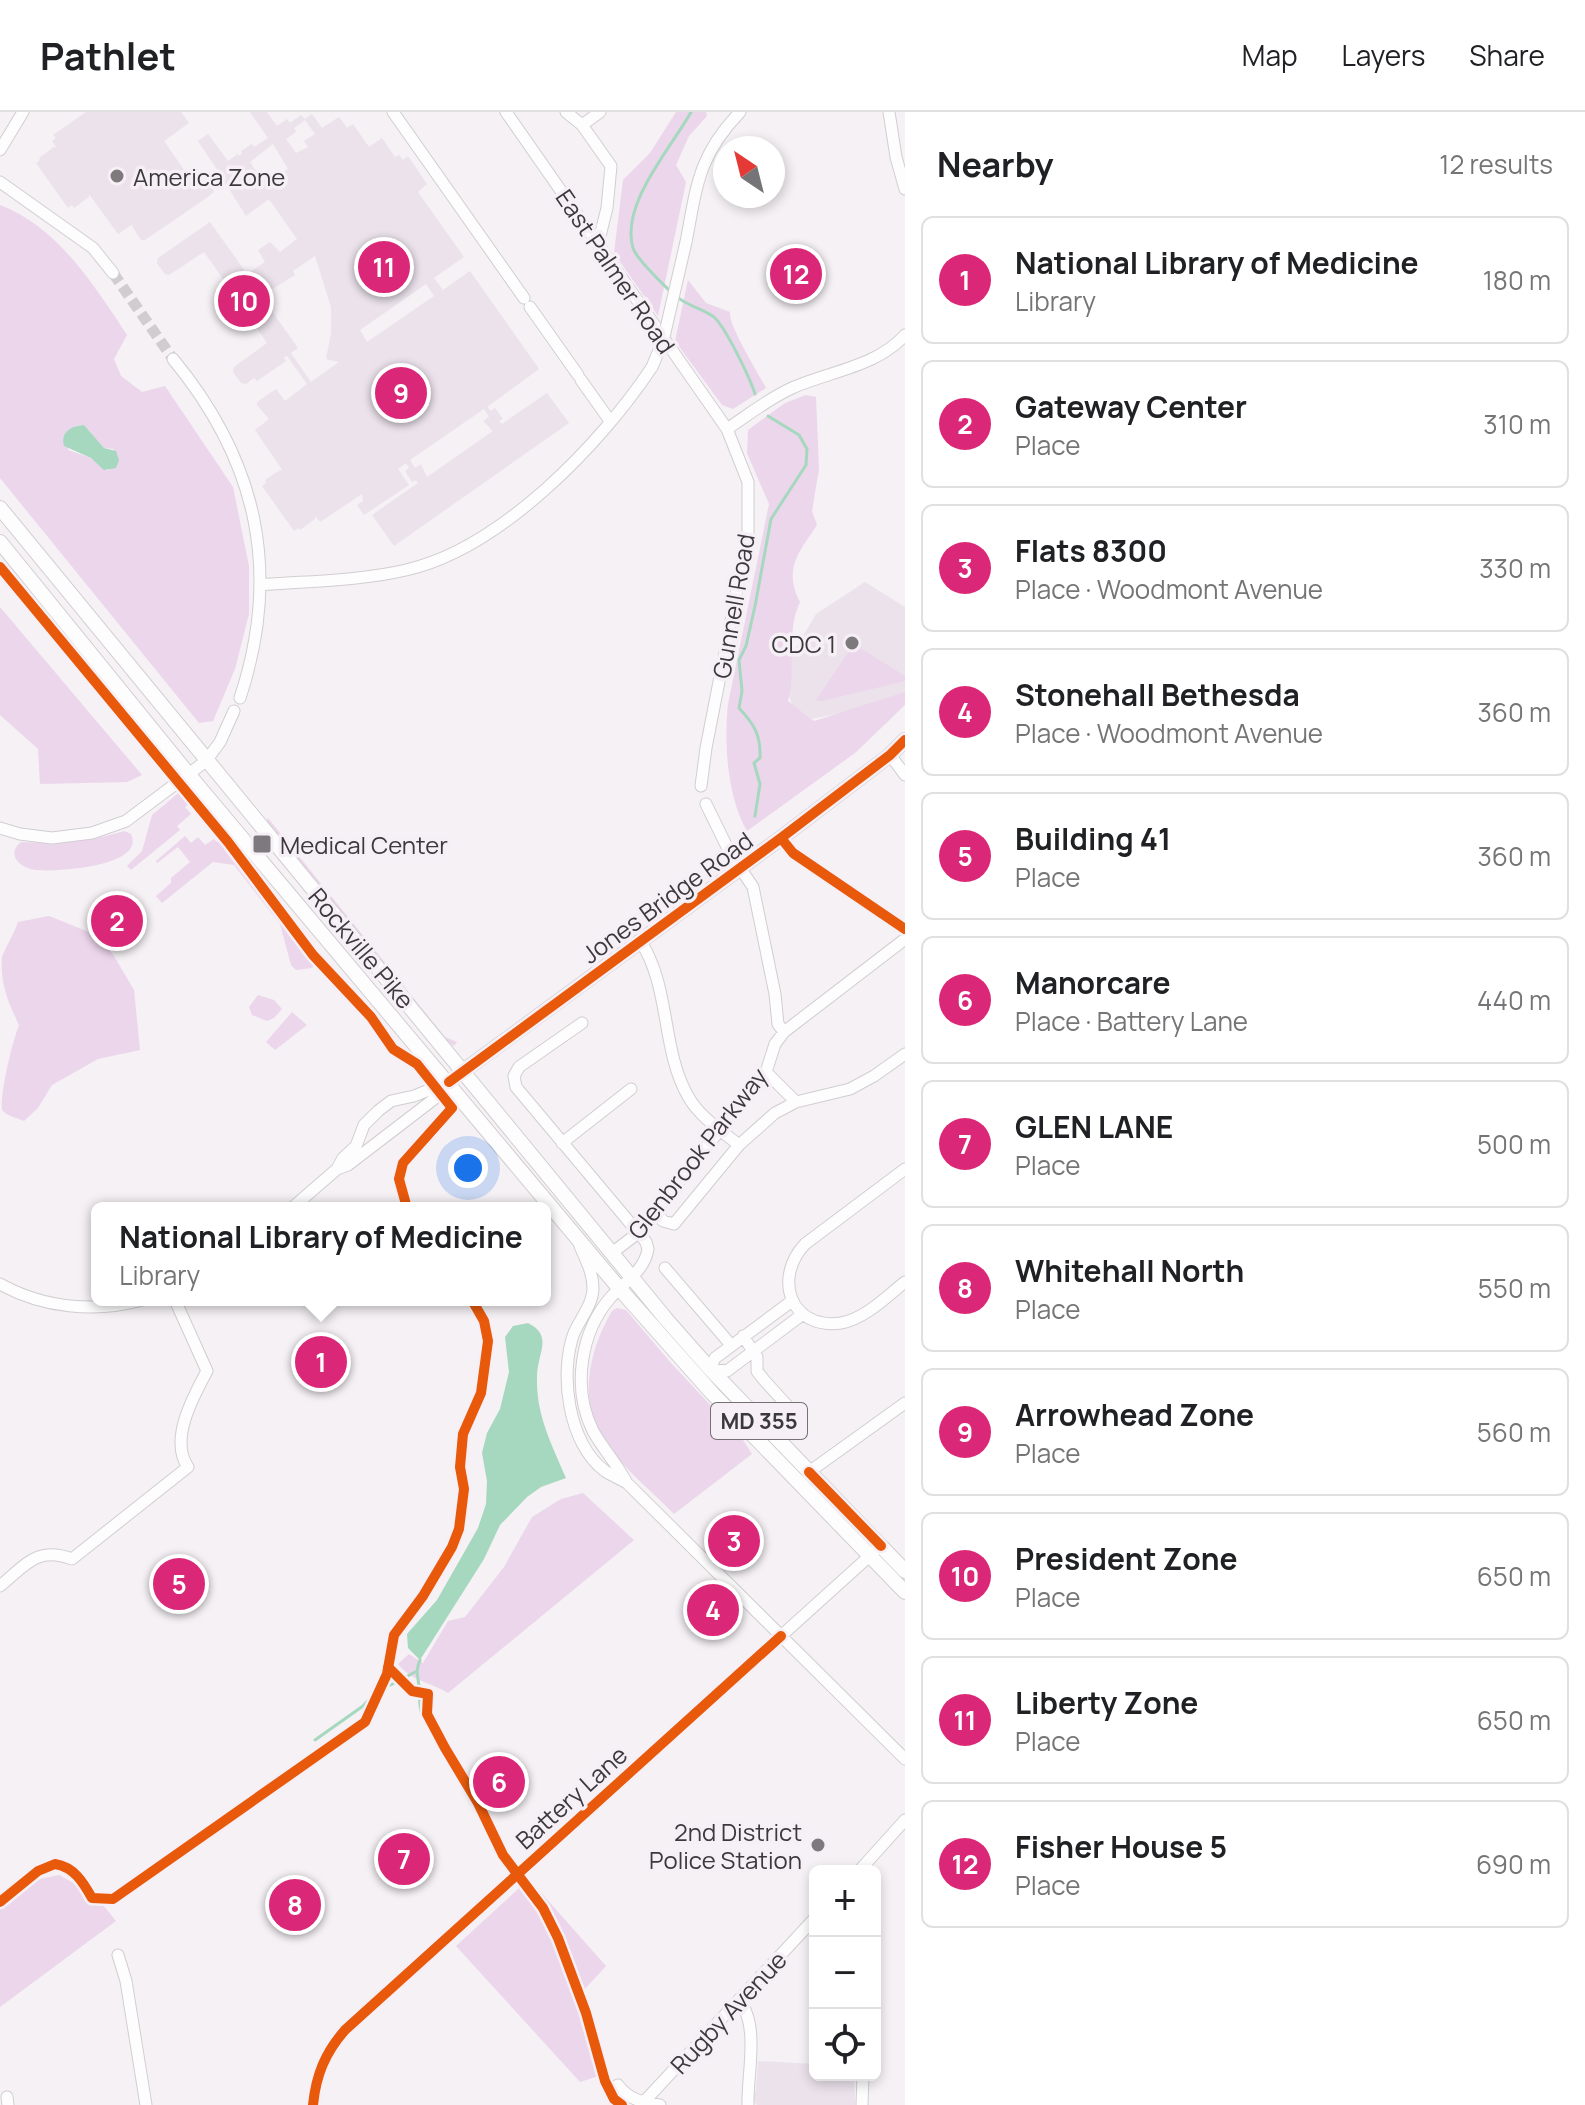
<!DOCTYPE html>
<meta charset="utf-8">
<style>
:root{--surface:#fff;--page:#f2f2f2;--text:#202124;--muted:#757577;--line:#e0e0e0;--accent:#db2777}
body{margin:0;font-family:Manrope,sans-serif;background:var(--page);color:var(--text)}
.controls{position:absolute;right:24px;bottom:24px;display:grid;overflow:hidden;border-radius:12px;box-shadow:0 4px 12px #0003}
.controls button{width:72px;height:72px;display:grid;place-items:center;padding:0;border:0;border-bottom:2px solid var(--line);background:var(--surface);color:var(--text);font:40px sans-serif}
.compass{position:absolute;left:713px;top:24px;width:72px;height:72px;border-radius:50%;background:var(--surface);box-shadow:0 4px 12px #0003;rotate:325deg}
.you{position:absolute;left:468px;top:1056px;width:28px;height:28px;margin:-20px;border:6px solid #fff;border-radius:50%;background:#1a73e8;box-shadow:0 0 0 12px #1a73e833}
.badge{display:grid;place-items:center;width:52px;height:52px;border-radius:50%;background:var(--accent);color:#fff;font-size:26px;font-weight:700}
.pin{position:absolute;translate:-50% -50%;border:4px solid #fff;box-shadow:0 2px 8px #0006}
.popup{position:absolute;left:91px;top:1090px;width:460px;height:104px;box-sizing:border-box;display:grid;place-content:center;border-radius:12px;background:var(--surface);filter:drop-shadow(0 2px 6px #0005);font-size:26px;white-space:nowrap;color:var(--muted)}
.popup b{font-size:30px;color:var(--text)}
.popup::after{content:'';position:absolute;left:50%;top:100%;margin-left:-16px;border:16px solid transparent;border-top-color:var(--surface)}
.list{margin:0;padding:0;list-style:none}
h2{display:flex;justify-content:space-between;align-items:center;height:104px;margin:0;padding:0 32px;font-size:34px}
h2 small{font-size:26px;font-weight:400;color:var(--muted)}
.list li{display:grid;grid-template-columns:52px 1fr auto;gap:24px;align-items:center;box-sizing:border-box;height:128px;margin:0 16px 16px;padding:0 16px;border:2px solid var(--line);border-radius:12px}
.list b{display:block;font-size:30px;white-space:nowrap}
.list p{margin:0;font-size:26px;white-space:nowrap;color:var(--muted)}
.list em{font-size:26px;font-style:normal;color:var(--muted)}
.icon{flex:none;width:44px;height:44px;fill:none;stroke:currentColor;stroke-width:2;stroke-linecap:round;stroke-linejoin:round}
.map{position:relative;flex:none;width:905px;height:1993px;overflow:hidden}
header{display:flex;align-items:center;gap:48px;box-sizing:border-box;height:112px;padding:0 40px;background:var(--surface);border-bottom:2px solid var(--line)}
header strong{font-size:38px}
nav{display:flex;gap:44px;margin-inline-start:auto;font-size:28px}
main{display:flex}
aside{flex:1;background:var(--surface)}
.map>svg:first-child{display:block}
.built{fill:#ebe2eb;fill-rule:evenodd}
.green{fill:#ecd6eb;fill-rule:evenodd}
.water{fill:#a5d8be}
.lines{fill:none;stroke-linecap:round;stroke-linejoin:round}
.stream{stroke:#a5d8be;stroke-width:3}
.minor-tunnel{stroke:#d0ccd0;stroke-width:11;stroke-dasharray:11 5.5;stroke-linecap:butt}
.minor-casing{stroke:#d1ced1;stroke-width:13}
.major-casing{stroke:#d1ced1;stroke-width:16}
.minor{stroke:#fefdfe;stroke-width:11}
.major{stroke:#fefdfe;stroke-width:14}
.minor-bridge-casing{stroke:#d1ced1;stroke-width:13;stroke-linecap:butt}
.minor-bridge{stroke:#fefdfe;stroke-width:11}
.cycleway-casing{stroke:#f6f0f6;stroke-width:15}
.cycleway{stroke:#e8590c;stroke-width:10}
.poi-dot{fill:#7d797d;stroke:#f6f0f6;stroke-width:3}
.labels{text-anchor:middle;dominant-baseline:central;stroke-width:7;stroke-linejoin:round;paint-order:stroke}
.shield{fill:#f6f0f6;stroke:#747074;stroke-width:2}
.shield-label{font-size:22px;font-weight:bold;fill:#3c393c}
.poi-label{font-size:24px;fill:#3c393c;stroke:#f6f0f6;text-anchor:start}
.street-label{font-size:24px;fill:#3c393c;stroke:#f6f0f6}
</style>
<header>
<strong>Pathlet</strong>
<nav><a>Map</a><a>Layers</a><a>Share</a></nav>
</header>
<main>
<div class="map">
<svg width="905" height="1993" viewBox="0 0 905 1993">
<rect width="100%" height="100%" fill="#f5f1f5"/>
<!-- built -->
<path class="built" d="M86 0H181L189 11 164 29 198 78 197 74 218 59 198 29 208 22 228 49 238 42 239 44 242 42 241 39 252 32 254 35 268 26 250 0H267L277 14 287 7 290 11 301 3 305 7 312 2 322 16 339 5 347 16 353 12 369 35 382 26 395 45 399 43 403 48 408 44 427 72 418 80 464 145 434 166 443 178 470 159 539 257 487 295 491 299 495 296 503 307 499 309 502 312 547 281 569 311 394 434 372 403 418 371 416 368 412 370 405 359 409 356 406 351 398 357 409 373 364 403 357 393 363 389 362 382 320 410 315 404V407L300 418 298 416 294 419 262 374 266 371 265 368 280 358 283 359 255 318 269 307 257 293V290L276 277 285 289 307 272 287 244 284 245 286 249 257 269 254 266 246 272 241 271 233 260 234 255 267 231 241 193 231 199 221 185 231 178 204 140 169 163 165 162 157 151 158 146 210 110 247 162 265 150 258 138 270 130 280 140 297 127 269 87 246 104 224 69 213 76 214 80 205 87 145 128H141L132 114 133 112 118 122 89 82V85L74 96 72 93 68 96 36 51 40 48 39 46 54 35 57 36 52 29 56 26 53 23ZM305 8 315 22 304 29 308 35 296 41 286 27 296 20 294 16ZM273 32 288 57 275 65 272 61 262 68 250 50ZM315 144 331 195V221L326 247 339 250 311 270 291 241 298 236 261 184 295 163 293 159ZM426 172 434 184 367 230 360 218ZM484 297 489 305 483 309 493 319 427 365 421 352 415 356 410 348Z
M865 470 905 495V580L891 590 812 607 792 593 782 560 816 502Z
M758 1949 815 1952V1963H854L855 1993H757L754 1989 753 1982 756 1978Z"/>
<!-- green -->
<path class="green" d="M676 0H706L707 4 689 24 676 53 686 70 658 204 614 141 623 68 650 41Z
M0 93C58 115 94 173 127 223L114 247 121 264 142 280 165 274 233 375 249 454V502L235 557 213 609 199 611 0 366ZM84 313 104 336 114 337 108 359 91 346 68 338 75 314Z
M688 168 706 191 730 200C728 213 758 261 766 276L733 297 722 293 675 229Z
M806 283 816 285 819 357 812 399 817 413C799 440 783 457 800 490 785 522 797 556 788 589L814 609 905 580V593L855 641 747 719C727 685 724 631 728 592L769 392 747 341 748 318 785 291Z
M0 495 142 663 127 670 40 672 38 637 0 603Z
M854 532 905 564V569L822 589 816 588Z
M182 678 192 690 185 695 191 702 177 714 180 718 131 758 127 754 142 739 152 703Z
M268 706 445 925 457 930 454 934 448 930 266 710Z
M215 718 226 731 224 734 316 851 312 856 296 858 291 853 280 812 234 753 213 750 162 791 156 784 171 771V766L190 750 178 735 157 751 156 749 185 724 191 731 198 725 205 733 214 727 217 730 220 727Z
M124 719 131 722C146 755 56 760 36 758 19 756 6 742 21 730 58 732 88 730 124 719Z
M49 804 99 824 114 844 134 878 140 938 98 947 52 973 38 996 24 1009C18 1006 6 1004 2 998 0 981 12 931 19 913 8 890 0 871 2 845 6 834 14 822 18 810Z
M258 883 274 888 282 897 274 906 267 909 252 903 249 895Z
M292 900 307 913 275 938 266 930Z
M617 1196 626 1198 671 1251 743 1328 752 1342 674 1402C652 1379 623 1357 605 1329 577 1289 589 1238 612 1199Z
M583 1381 634 1428 448 1581C428 1569 413 1570 398 1552L409 1542 423 1551 448 1509 465 1505 504 1455 532 1405 561 1387Z
M59 1763 95 1783 116 1809 0 1895V1796L40 1767Z
M529 1767 606 1854 583 1879 608 1961 580 1970 456 1834Z"/>
<!-- water -->
<path class="water" d="M84 313 104 336 116 339 119 348 116 356 104 358 91 346 64 334C60 320 71 314 84 313Z
M528 1211C554 1224 537 1241 537 1265 536 1303 551 1331 566 1366L541 1375 527 1385 500 1413 484 1447 420 1548 408 1536 407 1522 437 1488 478 1416 486 1392 487 1369 482 1341 487 1321 500 1297 509 1260 505 1225 513 1214Z"/>
<g class="lines">
<!-- stream -->
<path class="stream" d="M670 179C661 170 637 148 633 136 620 92 672 35 691 0
M676 184C687 194 702 196 714 205 726 216 750 266 755 282
M755 704 760 672 754 651 760 646C761 623 754 612 739 596L742 579 739 548 746 534 755 494 771 407 806 353 807 337 799 323 768 304
M420 1548C415 1560 418 1563 419 1575 421 1599 417 1598 432 1620
M406 1565 415 1560
M386 1575 399 1569
M315 1628 363 1594 377 1579"/>
<!-- minor-tunnel -->
<path class="minor-tunnel" d="M113 161 173 247"/>
<defs>
<path id="minor" d="M393 0 524 186
M506 0 727 317 748 370V422L706 636 701 674
M566 0 582 13 611 54 607 96 598 132
M889 0 896 45 905 77
M582 13 600 0
M0 38 23 0
M0 70 93 136 113 161
M686 130C697 73 698 44 740 0
M530 195 578 263
M173 247C257 349 282 459 240 586
M581 268 610 309
M727 317C748 303 768 287 792 276 830 259 876 255 905 223
M260 473C308 469 359 469 406 458 500 437 601 332 652 255
M890 643 905 663
M0 716 20 722 52 726 92 721 126 709 206 649 220 630 234 599
M781 726 793 741 905 817
M641 830C671 877 661 939 689 986 700 1005 722 1019 739 1033
M582 911 519 955 514 964 516 975 646 1130 648 1137C645 1158 624 1171 611 1185 580 1220 572 1277 593 1319 603 1337 617 1352 627 1371
M784 920 905 827
M766 960 796 990
M562 1031 631 977
M337 1057 348 1053 434 987 447 972
M905 1057 805 1132C773 1166 790 1218 841 1211 865 1207 887 1184 905 1170
M292 1096 337 1057 343 1046 356 1034 364 1013 378 999 391 989 414 984 449 970
M656 1099 663 1109 674 1112 739 1033 775 1001 796 990 850 977 874 964 905 942
M580 1134C586 1148 593 1161 593 1176 593 1192 580 1207 574 1221 559 1261 568 1332 605 1359 611 1363 620 1367 627 1371L905 1647
M612 1141 638 1121 766 960 775 932 784 920 778 912 775 882 753 775 730 741 706 692
M665 1156 731 1233
M0 1172C43 1196 95 1201 142 1188
M792 1189 715 1246 710 1257 727 1259 803 1202
M743 1224 757 1245V1259L764 1268 794 1301
M809 1360 905 1291
M0 1474C26 1453 36 1434 72 1447L188 1355C169 1328 193 1285 207 1259L175 1188
M859 1759 905 1708
M118 1843 126 1869 146 1993
M739 1889C760 1912 747 1963 748 1993
M618 1973C629 1988 642 1990 660 1993
M7 1985 8 1993
M313 1993C316 1963 325 1941 345 1918L874 1440
M641 1993 815 1806
M862 1993 863 1963"/>
<path id="major" d="M0 396 666 1207 710 1257 905 1459
M0 430 189 663 619 1176 712 1281 905 1480
M458 963 781 726 890 643 905 628"/>
</defs>
<!-- minor casing -->
<use href="#minor" class="minor-casing"/>
<!-- major casing -->
<use href="#major" class="major-casing"/>
<!-- minor -->
<use href="#minor" class="minor"/>
<!-- major -->
<use href="#major" class="major"/>
<defs>
<path id="minor-bridge" d="M652 255 663 229 686 130"/>
</defs>
<!-- minor-bridge casing -->
<use href="#minor-bridge" class="minor-bridge-casing"/>
<!-- minor-bridge -->
<use href="#minor-bridge" class="minor-bridge"/>
<defs>
<path id="cycleway" d="M0 455 228 730 313 843 371 905 393 937 417 952 452 996 403 1051 399 1067 407 1096
M781 726 793 741 905 817
M449 970 781 726 890 643 905 628
M809 1360 881 1434
M388 1555 412 1579 428 1582 427 1602 445 1636 478 1691 503 1743 543 1796 558 1826 586 1901 605 1969 614 1987 622 1993
M0 1790 38 1759 55 1752C74 1755 83 1770 92 1786L113 1787 365 1610 387 1562 394 1523 423 1484 452 1435 459 1417 464 1377 460 1355 463 1322 481 1281 488 1229 484 1209 472 1188
M313 1993C316 1963 325 1941 345 1918L781 1524"/>
</defs>
<!-- cycleway casing -->
<use href="#cycleway" class="cycleway-casing"/>
<!-- cycleway -->
<use href="#cycleway" class="cycleway"/>
</g>
<!-- markers -->
<g class="poi-dot">
<circle cx="117" cy="64" r="8"/>
<circle cx="852" cy="531" r="8"/>
<rect x="252" y="722" width="20" height="20" rx="4"/>
<circle cx="818" cy="1733" r="8"/>
</g>
<g class="labels">
<!-- shield labels -->
<rect class="shield" x="711" y="1291" width="96" height="36" rx="6"/>
<g class="shield-label">
<text x="759" y="1309">MD 355</text>
</g>
<!-- poi labels -->
<g class="poi-label">
<text x="133" y="64">America Zone</text>
<text x="836" y="531" text-anchor="end">CDC 1</text>
<text x="280" y="732">Medical Center</text>
<text x="802" y="1719" text-anchor="end">2nd District<tspan x="802" dy="28">Police Station</tspan></text>
</g>
<!-- street labels -->
<g class="street-label">
<text transform="translate(616 159) rotate(56)">East Palmer Road</text>
<text transform="translate(733 494) rotate(-80)">Gunnell Road</text>
<text transform="translate(667 785) rotate(-36)">Jones Bridge Road</text>
<text transform="translate(362 836) rotate(50)">Rockville Pike</text>
<text transform="translate(697 1041) rotate(-52)">Glenbrook Parkway</text>
<text transform="translate(571 1685) rotate(-42)">Battery Lane</text>
<text transform="translate(728 1900) rotate(-47)">Rugby Avenue</text>
</g>
</g>
</svg>
<div class="controls">
<button>+</button>
<button>−</button>
<button><svg class="icon" aria-label="locate" viewBox="0 0 24 24"><circle cx="12" cy="12" r="6"/><path d="M12 2v4M12 18v4M2 12h4M18 12h4"/></svg></button>
</div>
<svg class="compass" viewBox="-18 -18 36 36"><path d="M0-13l5 13h-10z" fill="#e53935"/><path d="M0 13l5-13h-10z" fill="#757577"/></svg>
<div class="you"></div>
<div class="pin badge" style="left:321px;top:1250px">1</div>
<div class="popup"><b>National Library of Medicine</b>Library</div>
<div class="pin badge" style="left:117px;top:809px">2</div>
<div class="pin badge" style="left:734px;top:1429px">3</div>
<div class="pin badge" style="left:713px;top:1498px">4</div>
<div class="pin badge" style="left:179px;top:1472px">5</div>
<div class="pin badge" style="left:499px;top:1670px">6</div>
<div class="pin badge" style="left:404px;top:1747px">7</div>
<div class="pin badge" style="left:295px;top:1793px">8</div>
<div class="pin badge" style="left:401px;top:281px">9</div>
<div class="pin badge" style="left:244px;top:189px">10</div>
<div class="pin badge" style="left:384px;top:155px">11</div>
<div class="pin badge" style="left:796px;top:162px">12</div>
</div>
<aside>
<h2>Nearby<small>12 results</small></h2>
<ul class="list">
<li><span class="badge">1</span><div><b>National Library of Medicine</b><p>Library</p></div><em>180 m</em></li>
<li><span class="badge">2</span><div><b>Gateway Center</b><p>Place</p></div><em>310 m</em></li>
<li><span class="badge">3</span><div><b>Flats 8300</b><p>Place · Woodmont Avenue</p></div><em>330 m</em></li>
<li><span class="badge">4</span><div><b>Stonehall Bethesda</b><p>Place · Woodmont Avenue</p></div><em>360 m</em></li>
<li><span class="badge">5</span><div><b>Building 41</b><p>Place</p></div><em>360 m</em></li>
<li><span class="badge">6</span><div><b>Manorcare</b><p>Place · Battery Lane</p></div><em>440 m</em></li>
<li><span class="badge">7</span><div><b>GLEN LANE</b><p>Place</p></div><em>500 m</em></li>
<li><span class="badge">8</span><div><b>Whitehall North</b><p>Place</p></div><em>550 m</em></li>
<li><span class="badge">9</span><div><b>Arrowhead Zone</b><p>Place</p></div><em>560 m</em></li>
<li><span class="badge">10</span><div><b>President Zone</b><p>Place</p></div><em>650 m</em></li>
<li><span class="badge">11</span><div><b>Liberty Zone</b><p>Place</p></div><em>650 m</em></li>
<li><span class="badge">12</span><div><b>Fisher House 5</b><p>Place</p></div><em>690 m</em></li>
</ul>
</aside>
</main>
